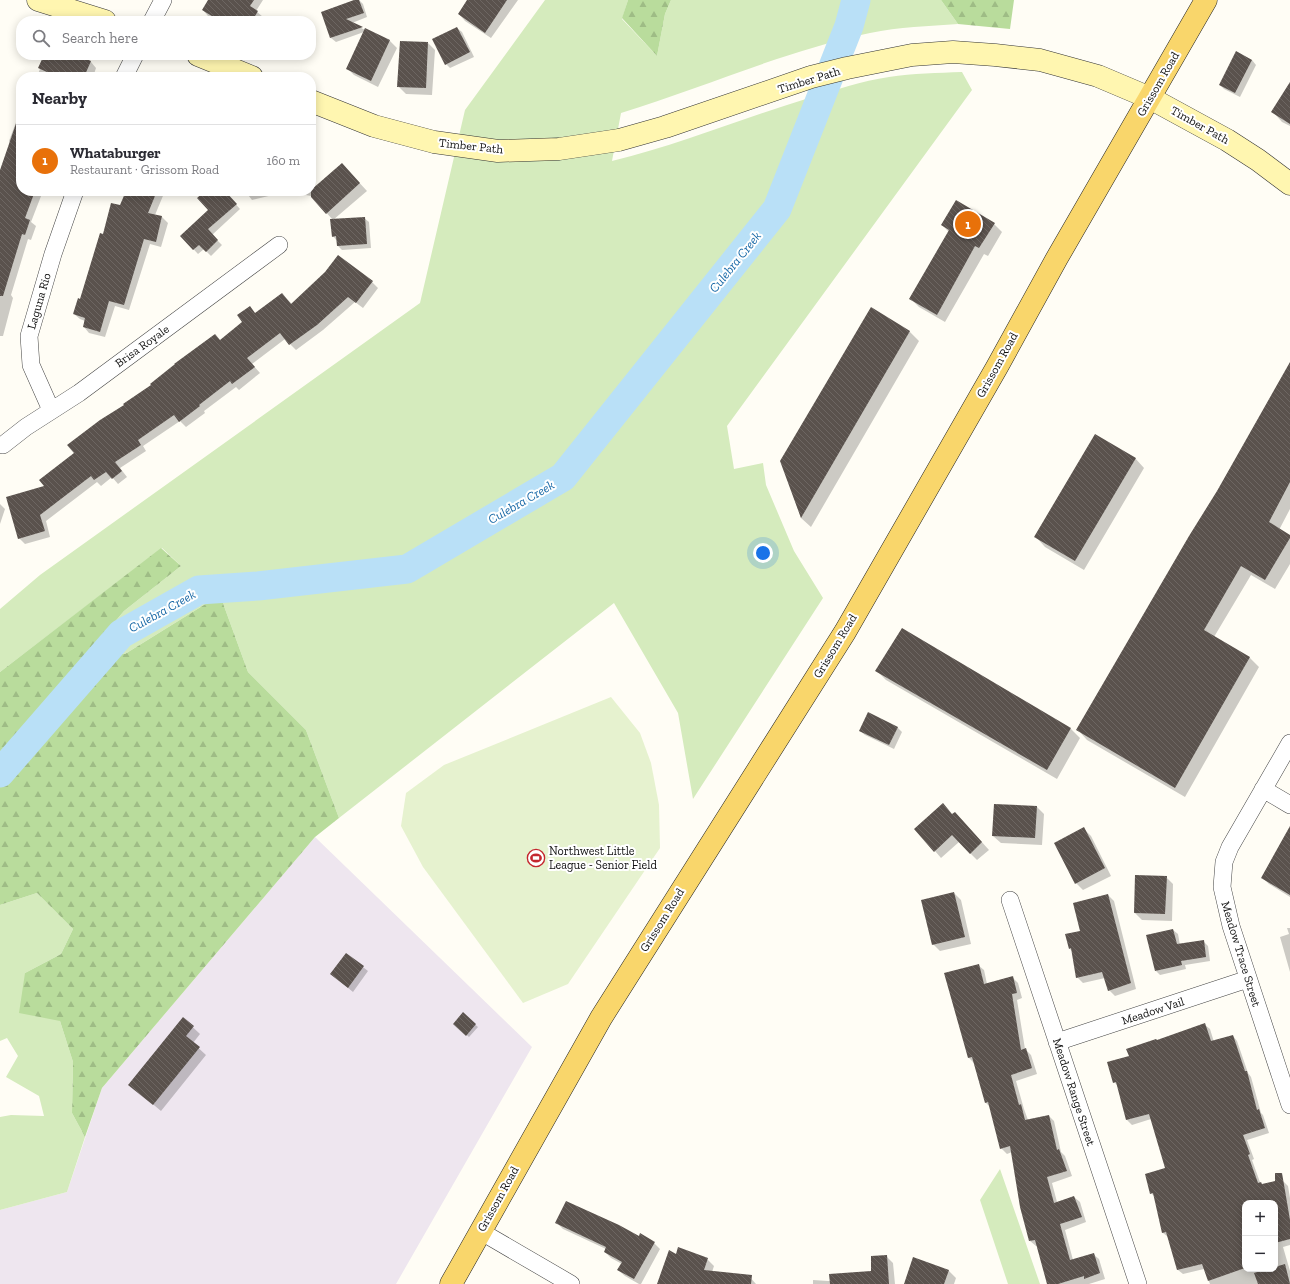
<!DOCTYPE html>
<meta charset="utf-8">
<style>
:root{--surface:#fff;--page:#f7f7f7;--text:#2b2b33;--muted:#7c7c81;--line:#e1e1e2;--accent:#1a73e8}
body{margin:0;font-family:"Zilla Slab",serif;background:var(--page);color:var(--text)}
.controls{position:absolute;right:12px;bottom:12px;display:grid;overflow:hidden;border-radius:8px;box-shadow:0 2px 10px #0003}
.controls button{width:36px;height:36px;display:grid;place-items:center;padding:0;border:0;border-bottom:1px solid var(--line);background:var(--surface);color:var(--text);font:20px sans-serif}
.you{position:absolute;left:763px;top:553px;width:14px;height:14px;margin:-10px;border:3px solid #fff;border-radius:50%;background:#1a73e8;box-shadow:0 0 0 6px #1a73e833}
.badge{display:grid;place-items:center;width:26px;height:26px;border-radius:50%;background:var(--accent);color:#fff;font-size:13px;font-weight:700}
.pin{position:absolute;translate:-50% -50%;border:2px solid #fff;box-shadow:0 1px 4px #0006}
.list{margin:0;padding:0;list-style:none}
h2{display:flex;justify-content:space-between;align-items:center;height:52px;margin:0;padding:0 16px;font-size:17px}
h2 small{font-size:13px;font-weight:400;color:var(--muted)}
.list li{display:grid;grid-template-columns:26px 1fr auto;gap:12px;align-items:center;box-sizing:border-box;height:72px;padding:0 16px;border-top:1px solid var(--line)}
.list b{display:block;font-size:15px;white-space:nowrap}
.list p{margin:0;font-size:13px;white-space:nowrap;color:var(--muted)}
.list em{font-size:13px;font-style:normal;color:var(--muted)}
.icon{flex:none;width:22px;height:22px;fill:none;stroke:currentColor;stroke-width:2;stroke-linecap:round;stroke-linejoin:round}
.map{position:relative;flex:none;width:1290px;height:1284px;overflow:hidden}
.search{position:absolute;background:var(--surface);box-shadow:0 2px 10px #0003;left:16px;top:16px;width:300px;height:44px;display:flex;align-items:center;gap:10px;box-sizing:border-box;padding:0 14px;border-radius:16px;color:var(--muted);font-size:15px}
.panel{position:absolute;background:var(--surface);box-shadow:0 2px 10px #0003;left:16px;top:72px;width:300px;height:124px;border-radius:16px}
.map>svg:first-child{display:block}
.industrial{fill:#eee6ef}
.grass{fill:#d5ebbd}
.forest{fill:url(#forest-firs)}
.pitch{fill:#e6f2cf}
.shadow{fill:#0003;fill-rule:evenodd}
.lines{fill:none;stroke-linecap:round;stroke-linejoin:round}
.river{stroke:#b9e0f7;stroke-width:29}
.building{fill:url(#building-back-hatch)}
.street-casing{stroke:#444;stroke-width:18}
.secondary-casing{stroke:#333;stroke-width:23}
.primary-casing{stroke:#222;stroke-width:23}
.street{stroke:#fff;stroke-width:17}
.secondary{stroke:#fff6b0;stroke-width:22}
.primary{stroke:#f9d66b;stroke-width:22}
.labels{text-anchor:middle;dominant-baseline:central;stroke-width:4;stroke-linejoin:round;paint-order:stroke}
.street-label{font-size:12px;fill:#111;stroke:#fff}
.poi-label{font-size:12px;fill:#111;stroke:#fff;text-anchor:start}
.water-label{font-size:13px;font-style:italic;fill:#1768a6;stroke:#fff}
</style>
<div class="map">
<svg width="1290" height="1284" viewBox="0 0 1290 1284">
<defs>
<pattern id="forest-firs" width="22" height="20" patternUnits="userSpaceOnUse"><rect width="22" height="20" fill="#b9dc9c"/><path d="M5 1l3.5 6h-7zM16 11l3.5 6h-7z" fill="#9ebc85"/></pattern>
<pattern id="building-back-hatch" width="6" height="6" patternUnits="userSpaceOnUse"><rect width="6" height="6" fill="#5a524d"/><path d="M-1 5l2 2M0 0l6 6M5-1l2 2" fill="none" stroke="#6d6662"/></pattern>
</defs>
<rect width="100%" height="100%" fill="#fffdf5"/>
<!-- industrial -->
<path class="industrial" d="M315 837 532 1047 396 1284H0V1210L67 1192 102 1088Z"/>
<!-- grass -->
<path class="grass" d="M545 0H628L622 19 657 56 665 14 671 0H941L958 24C929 26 899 27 870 33 785 51 705 87 621 113L612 161C679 145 743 118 809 98 835 90 862 81 889 77 913 73 938 73 962 72L972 90 727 426 734 469 763 463 766 485 794 551 823 598 693 799 678 713 614 603 339 818 306 730 248 672 220 595 125 654 90 651 124 611 181 566 162 548 0 672V609L40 575 420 303 465 110Z
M37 893 73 929 61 954 25 973 60 1021 73 1062 72 1113 85 1137 67 1192 0 1210V1117L11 1115 44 1116 39 1096 6 1077 18 1056 7 1038 0 1041V905Z
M1000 1169 1040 1284H1008L980 1200Z"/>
<!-- forest -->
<path class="forest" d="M628 0H671L665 14 657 56 622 18Z
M941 0H1014L1010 29 958 24Z
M161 548 181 566 124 611 90 651 125 654 220 595 248 672 306 730 339 818 315 837 102 1088 85 1137 72 1113 73 1062 60 1021 19 1013 25 973 61 954 73 929 37 893 0 905V672Z"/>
<!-- pitch -->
<path class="pitch" d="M611 697 640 733 651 763 659 805 660 848 568 984 523 1003 423 867 401 826 406 793 444 765Z"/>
<!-- shadow -->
<path class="shadow" d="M209 0H263L256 11 263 17 260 21H218L208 16 203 10Z
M359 0 363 4 367 17 352 23 365 30V29L390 41 397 48 378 87 354 75 347 68 364 32 336 42 331 38 323 13Z
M469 0H518L491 38 465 21 459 14Z
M457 28 462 32 474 57 450 68 446 64Z
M428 43 435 50 432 95 406 94 398 86Z
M1237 52 1252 60 1256 65 1240 97 1224 89 1220 85Z
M45 55H75L91 62 96 68 93 77H37Z
M167 74 175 77H166Z
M1290 84V126L1282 122 1273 112Z
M21 116V191H43L31 222 36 226 31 240 28 239 11 295 13 298 3 336H0V173L10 143 9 141 18 117Z
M311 158 316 163 311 192 342 164 367 191 333 220 311 196 286 191H311Z
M127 191H165L155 215 162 217 168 223 161 247 150 244 129 310 115 306 105 337 89 333 84 327 85 321 80 319 74 314 81 300 104 236 120 206Z
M206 191H224L240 209 212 235 222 245 211 256 204 249 198 254 181 236 210 210Z
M245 191H276L277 194 252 200Z
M364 218 369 222 371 248 342 250 338 246 337 241 333 236Z
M994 224 1002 232 988 256 984 254 945 322 919 307 911 299 949 232 942 225Z
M372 282 378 288 363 308 355 302 323 330 296 350 285 339 252 364 260 373 239 390 236 387 204 411 205 413 186 427 180 421 143 446 146 451 120 468 127 477 118 484 112 477 101 486 97 482 46 521 50 537 25 544 19 538 46 487 75 454 126 406 220 341 244 322 249 307 256 314 282 294 292 304Z
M909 331 919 341 811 527 801 518 781 461Z
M1290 364V509L1279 530 1290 536V564L1275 589 1251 575 1214 637 1250 658 1259 667 1185 797 1087 740 1078 730 1217 492Z
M1135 458 1144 468 1084 570 1045 547 1036 537Z
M0 504 5 509 0 524Z
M902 630 1071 729 1080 738 1057 779 886 680 877 671Z
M897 727 902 732 894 749 865 735 860 731Z
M1037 807 1044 814 1042 845 1001 843 993 836Z
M953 815 962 820 989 850 977 860 959 842 941 858 935 851Z
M1084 829 1091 836 1111 876 1083 890 1076 883Z
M1290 846V897L1269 884 1262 877Z
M1166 877 1173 884 1172 921 1142 920 1135 913Z
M954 893 961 900 971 944 940 951 933 944Z
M1108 895 1114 901 1136 989 1115 996 1109 990 1105 978 1083 983 1077 977 1072 951 1069 948Z
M1287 928H1290V972L1280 937 1289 934Z
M1173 930 1178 934 1180 945 1203 941 1208 946 1210 961 1185 965 1186 969 1160 975 1156 971Z
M346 954 368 971 353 992 331 974Z
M978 965 984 970 987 984 1012 977 1018 983 1022 998 1017 1000 1025 1049 1031 1055 1037 1074 1016 1081 1024 1109 1028 1120 1049 1116 1054 1121 1061 1152 1065 1156 1072 1176 1052 1183 1057 1202 1074 1197 1080 1202 1086 1222 1065 1230 1073 1260 1093 1254 1099 1259 1105 1279 1089 1284H1048L1037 1246H1036L1030 1241 1012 1152 1007 1154 1001 1148 990 1107 986 1103 974 1063 969 1058 945 974Z
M463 1014 478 1027 469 1037 454 1024Z
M183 1018 200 1034 193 1043 206 1055 161 1111 130 1085Z
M1205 1025 1210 1029 1214 1042 1233 1036 1237 1041 1248 1073 1251 1077 1261 1113 1263 1115 1269 1133 1247 1140 1254 1159 1252 1160 1261 1185 1283 1181 1288 1186 1290 1198V1245L1283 1247 1290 1271V1284H1210L1204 1269 1183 1274 1178 1270 1168 1237 1163 1233 1155 1197 1151 1193 1167 1169 1151 1119 1132 1125 1127 1120 1118 1086 1114 1082 1130 1057 1158 1041ZM1245 1203H1275V1269H1245Z
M557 1223 639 1238 654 1243 660 1249 641 1284H639L625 1276 618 1270 622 1264 611 1258 605 1252 606 1249 563 1229Z
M676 1255 707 1259 714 1266 712 1272 749 1276 756 1284H658Z
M886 1256 893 1263 895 1284H813V1280L844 1282 873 1272Z
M914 1258 949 1271 956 1278 954 1284H905Z"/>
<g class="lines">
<!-- river -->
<path class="river" d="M0 773 121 634 199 590 258 586 407 569 563 477 777 209 849 26 856 0"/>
</g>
<!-- building -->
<path class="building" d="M208 0H254L250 6 258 11 252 21H220L202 10Z
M354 0H359L364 13 346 19 363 27 330 38 321 12Z
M467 0H507L485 33 458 14Z
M457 27 470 52 445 65 432 39Z
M365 28 390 40 371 81 346 69Z
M400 41 428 42 426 88 397 87Z
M1236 51 1252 60 1235 93 1219 85Z
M44 55H77L91 61 84 77H58L38 68Z
M1290 82V124L1271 112Z
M19 115 21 116V191H35L25 218 30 220 25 235 22 234 3 296H0V170Z
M342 163 360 183 326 214 311 197V190Z
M126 191H157L148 213 162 216 156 242 144 239 124 305 109 301 100 332 83 327 85 318 73 314 78 298 80 299 100 233 103 234 111 203 120 205Z
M205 191H225L237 204 208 229 218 240 206 252 199 245 193 250 180 236 208 210 197 198Z
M956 200 995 223 979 248 975 246 937 315 909 299 949 230 941 225Z
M365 217 367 244 337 246 336 236 332 237 330 219Z
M338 255 373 281 356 303 348 297 317 325 289 345 280 333 247 358 255 367 232 384 230 381 199 405 200 406 179 422 174 415 138 440 141 445 115 462 122 471 112 479 106 472 94 480 91 476 40 515 45 531 18 539 6 497 44 486 39 480 74 453 67 445 100 420 124 405 123 404 151 385 150 384 175 364H174L215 334 220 340 242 322 237 315 250 306 255 313 282 293 291 304 325 272Z
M871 307 910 331 801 518 780 461Z
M1290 362V482L1269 522 1290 535V538L1265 580 1241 566 1204 630 1250 657 1175 788 1076 730 1189 536 1217 491Z
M1095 434 1136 458 1075 561 1034 537Z
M902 628 1071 728 1047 770 875 671Z
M868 712 898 727 889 745 859 731Z
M943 803 952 814 955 812 982 842 970 854 952 835 934 852 914 829Z
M994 804 1037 806 1035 838 992 836Z
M1290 826V895L1261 878Z
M1084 827 1105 868 1075 884 1054 843Z
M1135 875 1167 876 1165 914 1134 913Z
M954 892 965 937 932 945 921 900Z
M1108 894 1131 983 1108 991 1102 972 1076 978 1071 948 1069 949 1065 934 1080 931 1073 903Z
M1173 929 1177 944 1204 940 1206 957 1181 961 1182 965 1155 971 1146 935Z
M346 953 364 966 348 988 330 974Z
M979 964 984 984 1013 976 1017 993 1012 994 1021 1050 1026 1048 1032 1068 1011 1075 1019 1105 1021 1104 1025 1120 1049 1115 1057 1150 1059 1149 1067 1171 1047 1177 1054 1203 1074 1196 1082 1217 1060 1224 1070 1260 1094 1253 1100 1273 1084 1279V1276L1058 1284H1047L1035 1240 1029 1241 1020 1207 1010 1146 1000 1149 988 1102 985 1103 972 1057 968 1058 944 973Z
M463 1012 476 1024 466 1036 453 1024Z
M183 1017 194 1026 186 1036 200 1047 153 1105 128 1085Z
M1205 1023 1211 1041 1233 1035 1245 1071H1247L1257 1110 1259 1109 1265 1128 1243 1135 1250 1154 1248 1155 1258 1183 1261 1182 1262 1184 1275 1181V1173H1282L1290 1220V1239L1275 1243V1201L1266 1203H1245V1268L1208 1281 1202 1264 1177 1270 1166 1232 1162 1233 1153 1193 1150 1194 1145 1174 1165 1168 1149 1114 1126 1120 1116 1082 1113 1083 1107 1062 1129 1056 1126 1049 1156 1039 1157 1040Z
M566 1201 619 1225 639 1236 640 1233 655 1242 634 1279 617 1270 622 1262 604 1252 606 1247 555 1223Z
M678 1247 708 1258 704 1270 752 1275 751 1284H657L669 1250 676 1254Z
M887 1255 889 1284H830L829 1274 871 1271V1256Z
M913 1257 949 1270 944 1284H904Z
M1285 1264 1290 1284H1258L1254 1273 1268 1269H1275V1267Z"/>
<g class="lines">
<defs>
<path id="street" d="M152 21 163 0
M124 77 135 55
M51 410 31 365 29 336 53 254 75 191
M3 445 26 427 79 393 279 245
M1290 743 1230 847 1224 862 1222 887 1231 926 1290 1105
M1263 789 1290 805
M1010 900 1138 1284
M1057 1042 1248 979
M480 1231 571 1284"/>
<path id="secondary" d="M38 0 105 21
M198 55 252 77
M311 101 374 126 434 142 498 151 559 149 619 140 665 127 811 77 847 68 912 55 953 52 995 55 1040 60 1098 76 1150 98 1227 140 1258 160 1290 184"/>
<path id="primary" d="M451 1284 601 1018 845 632 997 367 1057 258 1206 0"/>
</defs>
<!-- street casing -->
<use href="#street" class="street-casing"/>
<!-- secondary casing -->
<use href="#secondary" class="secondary-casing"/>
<!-- primary casing -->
<use href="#primary" class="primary-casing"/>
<!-- street -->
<use href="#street" class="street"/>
<!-- secondary -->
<use href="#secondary" class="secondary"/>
<!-- primary -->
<use href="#primary" class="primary"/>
</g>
<!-- icons -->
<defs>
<symbol id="stadium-ring" viewBox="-11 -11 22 22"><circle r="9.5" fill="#fff" stroke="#c4262e" stroke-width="1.5"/><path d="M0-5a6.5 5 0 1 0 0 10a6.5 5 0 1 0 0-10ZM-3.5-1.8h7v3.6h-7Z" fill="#c4262e"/></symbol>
</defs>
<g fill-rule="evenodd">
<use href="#stadium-ring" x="526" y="848" width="20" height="20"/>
</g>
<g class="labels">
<!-- street labels -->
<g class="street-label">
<text transform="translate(809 80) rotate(-17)">Timber Path</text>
<text transform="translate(1158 84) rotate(-60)">Grissom Road</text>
<text transform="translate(1200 125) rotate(29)">Timber Path</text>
<text transform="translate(471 146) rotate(6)">Timber Path</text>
<text transform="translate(39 301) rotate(-74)">Laguna Rio</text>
<text transform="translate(142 346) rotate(-36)">Brisa Royale</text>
<text transform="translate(997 365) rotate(-61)">Grissom Road</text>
<text transform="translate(835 646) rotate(-59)">Grissom Road</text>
<text transform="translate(662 920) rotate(-58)">Grissom Road</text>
<text transform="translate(1241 954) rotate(73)">Meadow Trace Street</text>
<text transform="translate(1153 1011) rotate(-18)">Meadow Vail</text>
<text transform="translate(1074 1092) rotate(72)">Meadow Range Street</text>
<text transform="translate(498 1199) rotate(-61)">Grissom Road</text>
</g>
<!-- poi labels -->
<g class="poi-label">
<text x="549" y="851">Northwest Little<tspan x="549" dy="14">League - Senior Field</tspan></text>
</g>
<!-- water labels -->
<g class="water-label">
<text transform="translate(735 262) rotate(-51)">Culebra Creek</text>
<text transform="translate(521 502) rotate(-30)">Culebra Creek</text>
<text transform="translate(162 611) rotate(-29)">Culebra Creek</text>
</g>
</g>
</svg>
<div class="controls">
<button>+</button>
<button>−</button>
</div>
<div class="you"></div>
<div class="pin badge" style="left:968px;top:224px;background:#e8710a">1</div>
<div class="search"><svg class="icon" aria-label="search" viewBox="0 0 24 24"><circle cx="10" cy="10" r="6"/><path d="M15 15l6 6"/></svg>Search here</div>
<section class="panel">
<h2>Nearby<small></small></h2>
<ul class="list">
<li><span class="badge" style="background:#e8710a">1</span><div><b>Whataburger</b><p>Restaurant · Grissom Road</p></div><em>160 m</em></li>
</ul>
</section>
</div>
